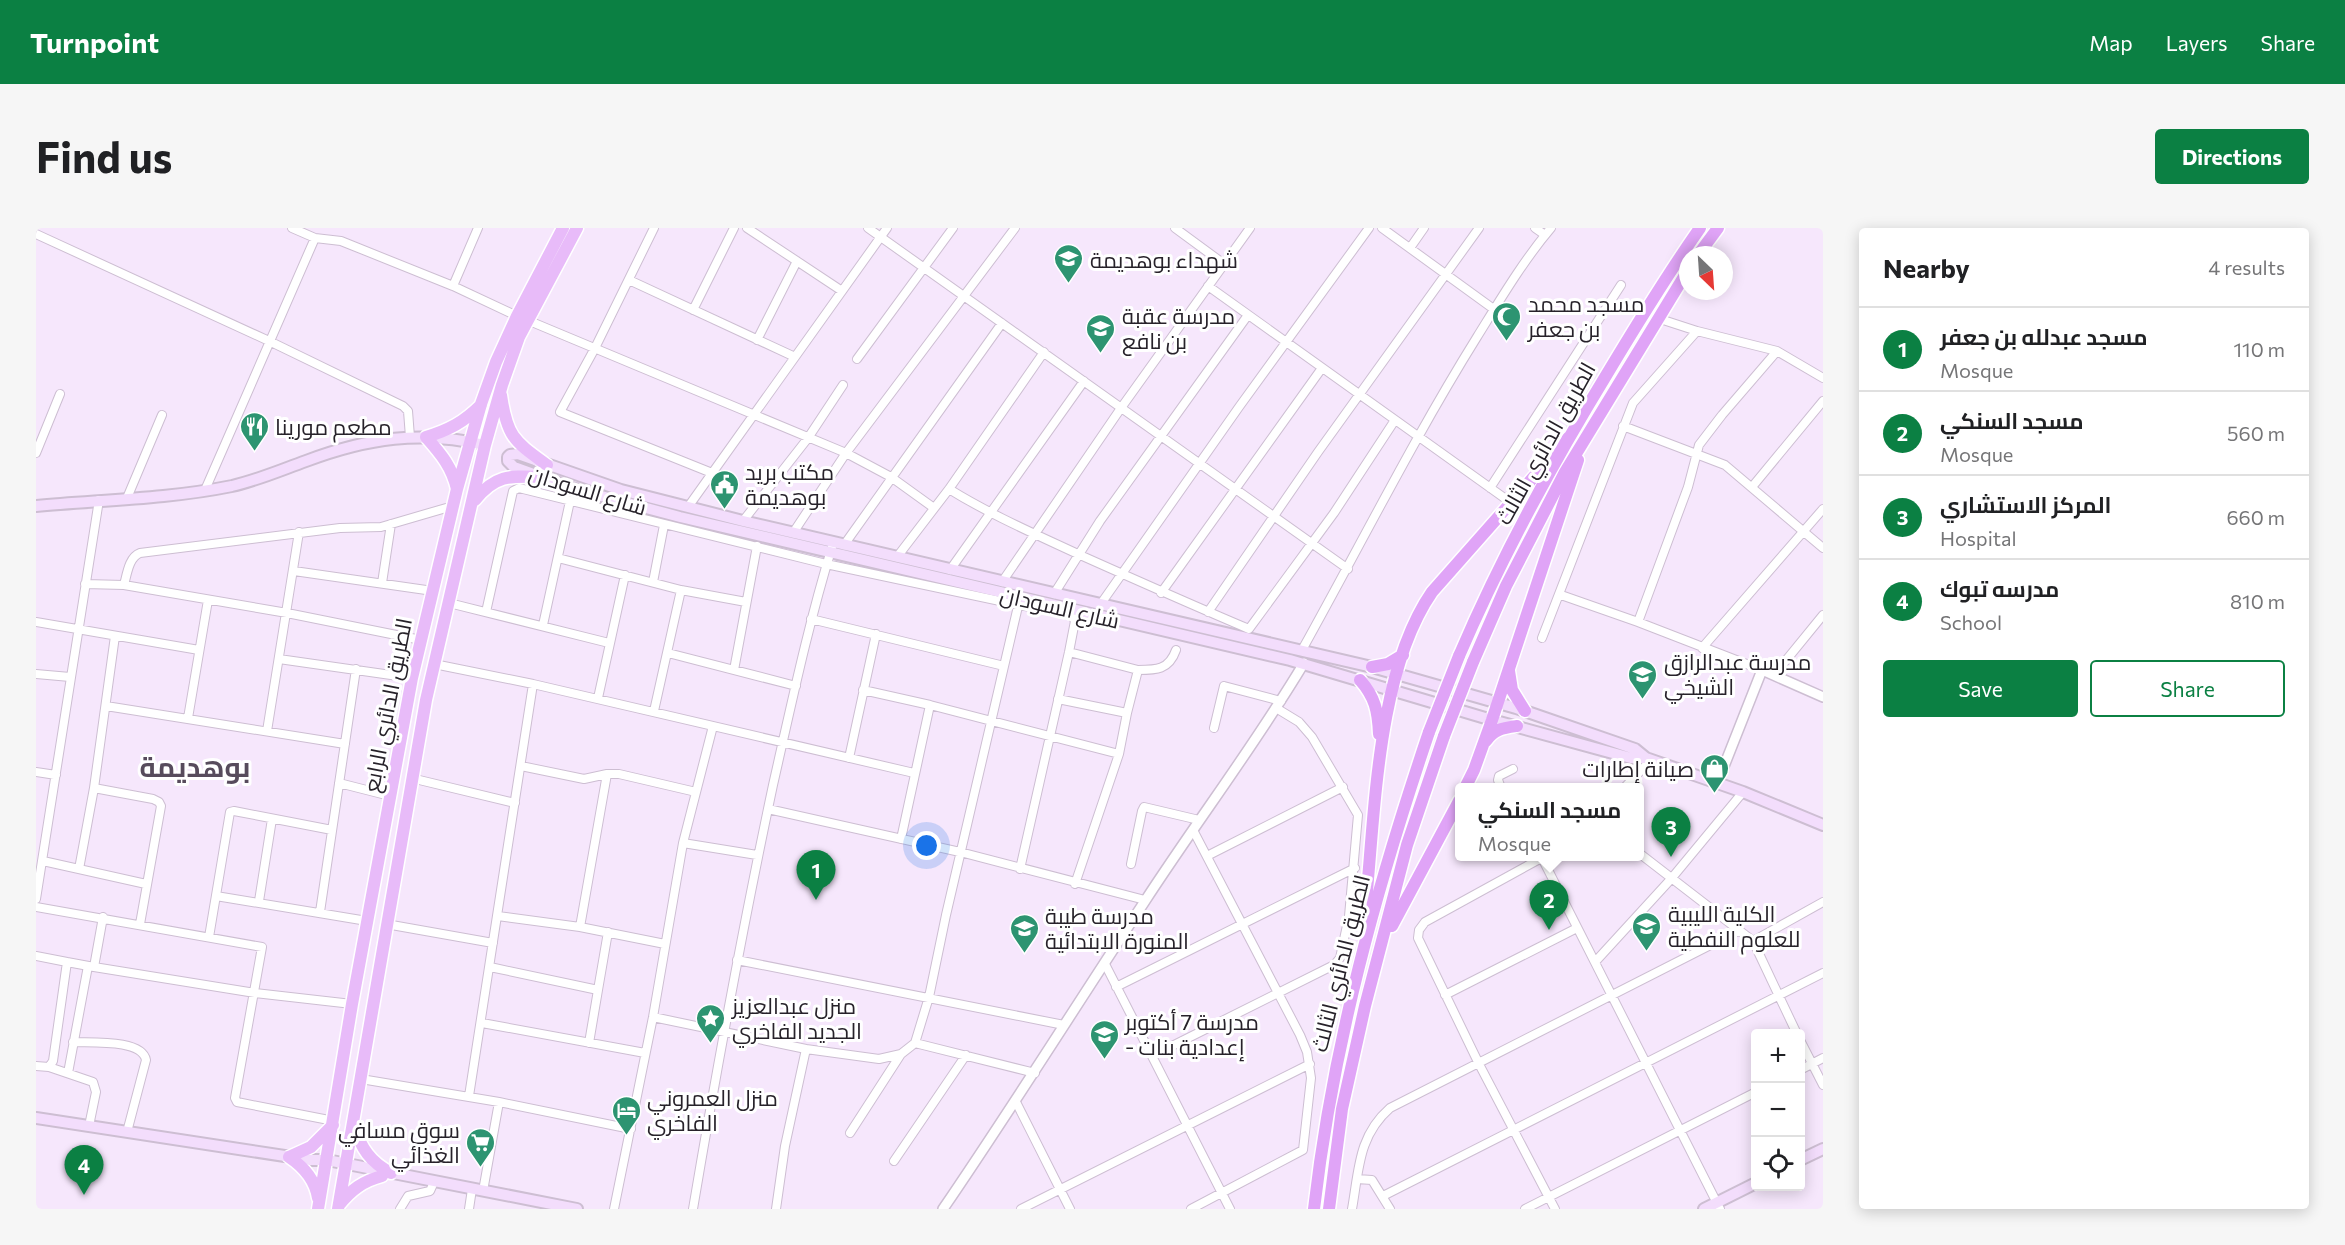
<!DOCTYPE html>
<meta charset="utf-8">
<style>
:root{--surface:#fff;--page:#f6f6f6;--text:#202124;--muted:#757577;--line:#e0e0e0;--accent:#0b8043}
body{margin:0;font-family:Commissioner,Cairo,sans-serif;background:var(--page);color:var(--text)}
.controls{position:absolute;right:18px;bottom:18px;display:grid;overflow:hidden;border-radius:6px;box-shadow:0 3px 15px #0003}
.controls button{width:54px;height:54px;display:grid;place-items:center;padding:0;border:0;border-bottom:2px solid var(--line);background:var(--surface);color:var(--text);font:30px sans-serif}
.compass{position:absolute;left:1643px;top:18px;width:54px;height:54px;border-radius:50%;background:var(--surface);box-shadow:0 3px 15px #0003;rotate:155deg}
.you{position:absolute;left:891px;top:618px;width:21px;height:21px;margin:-15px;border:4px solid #fff;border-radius:50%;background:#1a73e8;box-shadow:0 0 0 9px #1a73e833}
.badge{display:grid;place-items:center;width:39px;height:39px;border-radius:50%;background:var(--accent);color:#fff;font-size:20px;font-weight:700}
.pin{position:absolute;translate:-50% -50px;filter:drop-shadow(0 2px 3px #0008)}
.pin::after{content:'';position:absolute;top:32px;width:21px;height:18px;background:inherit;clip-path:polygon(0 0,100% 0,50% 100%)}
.popup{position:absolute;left:1419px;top:555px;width:189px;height:78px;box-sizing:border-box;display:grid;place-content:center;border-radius:6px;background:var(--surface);filter:drop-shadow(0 2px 4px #0005);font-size:20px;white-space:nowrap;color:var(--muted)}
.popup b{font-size:22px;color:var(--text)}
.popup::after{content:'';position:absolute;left:50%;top:100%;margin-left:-12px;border:12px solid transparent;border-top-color:var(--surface)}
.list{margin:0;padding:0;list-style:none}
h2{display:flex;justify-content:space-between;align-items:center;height:78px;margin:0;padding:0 24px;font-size:26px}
h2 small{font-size:20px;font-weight:400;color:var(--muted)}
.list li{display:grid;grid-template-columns:39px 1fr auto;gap:18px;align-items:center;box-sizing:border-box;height:84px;padding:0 24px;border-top:2px solid var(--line)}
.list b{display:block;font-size:22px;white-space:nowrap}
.list p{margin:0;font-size:20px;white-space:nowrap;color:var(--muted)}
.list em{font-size:20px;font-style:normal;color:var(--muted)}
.actions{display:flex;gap:12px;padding:18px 24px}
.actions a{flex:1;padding:14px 0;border:2px solid var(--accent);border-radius:6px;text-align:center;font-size:21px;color:var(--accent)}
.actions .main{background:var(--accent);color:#fff}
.icon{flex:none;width:33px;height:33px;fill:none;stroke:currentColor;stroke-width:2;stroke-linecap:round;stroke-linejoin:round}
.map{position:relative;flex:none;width:1787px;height:981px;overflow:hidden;border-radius:6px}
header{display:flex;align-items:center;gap:36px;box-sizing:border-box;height:84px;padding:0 30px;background:var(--accent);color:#fff}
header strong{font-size:28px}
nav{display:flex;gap:33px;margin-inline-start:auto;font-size:21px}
.intro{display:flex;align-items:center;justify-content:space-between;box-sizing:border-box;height:144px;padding:0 36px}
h1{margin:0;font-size:42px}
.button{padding:15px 27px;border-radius:6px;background:var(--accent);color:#fff;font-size:21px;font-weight:700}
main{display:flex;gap:36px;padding:0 36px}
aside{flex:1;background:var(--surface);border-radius:6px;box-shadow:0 3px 15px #0003}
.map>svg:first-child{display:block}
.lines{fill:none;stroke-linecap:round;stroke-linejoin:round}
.minor-casing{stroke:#cdbed2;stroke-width:10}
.tertiary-casing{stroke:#cdbed2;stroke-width:12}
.secondary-casing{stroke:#cdbed2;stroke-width:14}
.primary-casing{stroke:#fff;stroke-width:15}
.trunk-casing{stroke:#fff;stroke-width:15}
.minor{stroke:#fff;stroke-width:8}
.tertiary{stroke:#fff;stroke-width:9}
.secondary{stroke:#f3ddfc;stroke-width:10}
.primary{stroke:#e8bbf9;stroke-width:12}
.trunk{stroke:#e0a4f7;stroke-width:12}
.trunk-bridge-casing{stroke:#fff;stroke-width:15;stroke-linecap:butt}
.trunk-bridge{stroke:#e0a4f7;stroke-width:12}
.labels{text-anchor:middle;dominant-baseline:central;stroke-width:6;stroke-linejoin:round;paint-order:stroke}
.poi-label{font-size:22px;fill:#27222a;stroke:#fff;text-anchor:start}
.street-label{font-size:22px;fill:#27222a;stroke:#fff}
.district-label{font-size:28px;font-weight:bold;fill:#574b5c;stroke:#fff}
</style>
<header>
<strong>Turnpoint</strong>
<nav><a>Map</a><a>Layers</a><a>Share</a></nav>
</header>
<div class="intro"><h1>Find us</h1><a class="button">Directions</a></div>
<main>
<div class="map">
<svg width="1787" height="981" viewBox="0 0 1787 981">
<rect width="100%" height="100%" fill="#f6e7fc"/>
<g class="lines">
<defs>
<path id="minor" d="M256 0 279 10 305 13 417 58 481 88
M618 0 559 120 524 184 676 245
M711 0 806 63
M832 0 1312 341
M1139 0 1188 36
M1346 0 1459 82
M1499 0 1509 7
M0 6 233 113 367 178 372 183 374 209
M1374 20 1388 0
M593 52 759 129
M417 58 442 0
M1172 58 1474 274
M657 82 698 0
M1621 90 1661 103
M491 92 810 225 855 249 898 280
M721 112 761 33
M821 131 917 0
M1587 198 1689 237 1787 320
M0 225 24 166
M1716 259 1787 173
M1454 260 1585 57
M913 261C955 287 999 306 1044 327 1100 352 1156 377 1213 401L1298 285 1359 192
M169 262 279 10
M91 270 126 187
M652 279 851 0
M707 293 772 210 807 157
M757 305 810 225 979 0
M808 317 966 95
M861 329 913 261 1008 124
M522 330 645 362 710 374
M914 342 1048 153
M258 343 397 363
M617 354 628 297
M966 354 1085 180 1214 0
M346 355 355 296
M49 356 88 357 251 385 385 412
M88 357C91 346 93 329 104 325L304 300 345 299 417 278
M1125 365 1286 140
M1018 366 1064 293 1212 87
M1525 367 1602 394 1726 442
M413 375 573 415
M1064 377 1203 179 1333 0
M450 384 477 263 483 260 790 336 983 377 1035 386 1039 393 1033 424 984 641
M1172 384 1282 224 1443 0
M775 391 968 438
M0 394 163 422
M1602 394 1652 259 1663 217 1686 187 1741 123
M507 397 534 273
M1506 410 1597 175 1661 103 1741 123 1787 150
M1666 420 1787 281
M1266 422C1324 318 1378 210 1441 109 1464 72 1487 33 1515 0
M632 425 760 458
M243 431 376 450
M398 436 497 456 878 545
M698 442 721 318
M1102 442C1120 442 1133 442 1140 422
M0 446 34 449
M1738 447 1787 387
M827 462 894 477 1083 526
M562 470 589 347
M1022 471 1091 485 1102 442 1033 424
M70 478 309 516
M618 483 645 362
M152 490 172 372
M1178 500 1188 458 1245 473
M231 503 263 304
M813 530 840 406
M485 538 548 551 571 546H583L660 564
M0 544 20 547
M375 550 479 575
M303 555 354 568
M58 560 117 571 123 574 125 578 104 696
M1465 560 1462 552 1463 548 1477 541
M1588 560 1615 532
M732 581 924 624 1109 672
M865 611 894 477
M647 615 721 627
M1603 625 1717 713 1761 806
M1171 628 1307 559
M1505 628 1684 981
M1509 628 1389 694 1383 702 1382 710 1443 836 1519 981
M7 633 110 656
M1095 636 1106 583 1108 579 1163 592
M43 641 58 560 79 408
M1039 656 1083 526 1091 485
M180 668 331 693
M0 671 63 272
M223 673 236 591
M0 679 226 719 199 870 201 874 298 893
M284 684 320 441
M462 688 544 699 629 716
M67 689 58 739 219 765 316 776
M350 696 457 715
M544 699 571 546
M173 709 194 584 198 583 296 602
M1717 713 1787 674
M0 728 31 734
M701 732 1028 797
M1559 734 1635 651 1707 564
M1069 736 1194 981
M454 739 562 762 553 815
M1080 759 1319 640
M562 762 572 704
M1409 767 1541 700
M617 789 770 821 843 831 865 826
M446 795 609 825
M1764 812 1787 857
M37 814C55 815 106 811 110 832L91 904
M879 815 999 845
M1116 828 1298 737 1304 730 1313 688 1322 587 1276 509 1263 494 1240 480
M0 838 13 839 57 854 60 864 53 898
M13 839 17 833 31 734 58 739
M1764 842 1787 830
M32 845 52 738
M325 851 463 874 595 901
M433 868 497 456
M980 874 1034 981
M814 905 865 826 879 815 893 769 910 687 983 374
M858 933 930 827
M1321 951 1336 952 1354 981
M447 963 463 874
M1347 968 1787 745
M364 981 372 968 394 963 398 954
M433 981 436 961
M578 981 617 789 647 615 677 498
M657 981C681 839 707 698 737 557 755 478 772 397 796 319
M740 981 749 918 770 821
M985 981 1274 836
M1155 981 1267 922 1275 850 1271 824 1264 807 1157 602
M1316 981C1323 942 1322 908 1354 880L1702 703
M1489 981 1720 864"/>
<path id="tertiary" d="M1681 556 1726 442 1787 469
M907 981C976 880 1041 776 1109 673 1161 593 1219 517 1268 435"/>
<path id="secondary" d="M0 278C65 272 132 271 196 258 222 252 245 242 270 233 331 210 385 202 449 217
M1610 530H1595L1456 492 1254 432 644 289 539 261 478 239 472 233V229L474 227 482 226 585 262 707 293 1336 439 1480 480 1599 521 1610 530 1707 564 1787 597
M0 890 275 932H291L541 981
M1764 932 1787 921
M1668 981 1720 955"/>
<path id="primary" d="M465 167C471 209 478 213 511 237
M421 261C416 239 405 226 390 209 413 202 428 194 445 177
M439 272C460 246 475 248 506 249
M318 898C325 920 334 934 355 945
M253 929C268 939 279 951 282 970
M253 929 275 919 297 897
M303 977C315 962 327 953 346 948
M282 981 316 776 376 450 421 261 445 176 460 134 481 88 527 0
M302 981 390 472 449 217 466 157 483 109 541 0"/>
<path id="trunk" d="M1662 27 1682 0
M1423 428C1465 330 1516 236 1571 146 1601 96 1631 47 1664 0
M1437 434 1470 358 1529 244 1652 42
M1336 439 1352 436 1367 427
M1473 443 1476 462 1489 483
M1324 452C1339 469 1342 483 1343 506
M1450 513C1458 501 1467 500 1481 498
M1429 560 1438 542 1456 492 1542 232
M1356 698 1423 573
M1329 708V684C1339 588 1340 445 1396 364L1533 209
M1278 981C1297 816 1340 661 1393 504
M1293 981 1306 881 1329 778 1371 617 1408 508"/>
</defs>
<!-- minor casing -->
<use href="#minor" class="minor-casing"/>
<!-- tertiary casing -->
<use href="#tertiary" class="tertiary-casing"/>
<!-- secondary casing -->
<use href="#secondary" class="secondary-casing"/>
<!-- primary casing -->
<use href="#primary" class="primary-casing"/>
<!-- trunk casing -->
<use href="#trunk" class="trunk-casing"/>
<!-- minor -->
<use href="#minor" class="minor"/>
<!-- tertiary -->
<use href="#tertiary" class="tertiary"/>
<!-- secondary -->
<use href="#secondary" class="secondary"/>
<!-- primary -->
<use href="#primary" class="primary"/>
<!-- trunk -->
<use href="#trunk" class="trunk"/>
<defs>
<path id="trunk-bridge" d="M1393 504 1423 428
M1408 508 1437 434"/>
</defs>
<!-- trunk-bridge casing -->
<use href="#trunk-bridge" class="trunk-bridge-casing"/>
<!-- trunk-bridge -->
<use href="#trunk-bridge" class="trunk-bridge"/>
</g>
<!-- icons -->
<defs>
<symbol id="school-pin" viewBox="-11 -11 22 30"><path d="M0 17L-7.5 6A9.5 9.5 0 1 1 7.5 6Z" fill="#2d9471" stroke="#fff"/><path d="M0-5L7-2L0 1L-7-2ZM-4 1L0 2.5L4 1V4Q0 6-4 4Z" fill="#fff"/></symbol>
<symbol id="mosque-pin" viewBox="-11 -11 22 30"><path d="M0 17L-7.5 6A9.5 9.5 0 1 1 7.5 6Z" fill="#2d9471" stroke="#fff"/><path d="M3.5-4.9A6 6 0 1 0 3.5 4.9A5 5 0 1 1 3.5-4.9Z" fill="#fff"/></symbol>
<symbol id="restaurant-pin" viewBox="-11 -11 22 30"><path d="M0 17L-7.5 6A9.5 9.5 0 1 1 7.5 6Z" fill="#2d9471" stroke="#fff"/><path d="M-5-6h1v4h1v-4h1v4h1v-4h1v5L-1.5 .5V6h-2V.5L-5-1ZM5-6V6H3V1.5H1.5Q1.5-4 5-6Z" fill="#fff"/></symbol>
<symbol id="civic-pin" viewBox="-11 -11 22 30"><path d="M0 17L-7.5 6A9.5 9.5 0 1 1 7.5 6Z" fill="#2d9471" stroke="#fff"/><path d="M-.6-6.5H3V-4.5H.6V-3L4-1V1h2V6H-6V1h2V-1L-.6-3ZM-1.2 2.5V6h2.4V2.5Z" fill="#fff"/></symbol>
<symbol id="shop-pin" viewBox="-11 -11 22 30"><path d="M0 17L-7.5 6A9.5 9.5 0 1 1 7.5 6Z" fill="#2d9471" stroke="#fff"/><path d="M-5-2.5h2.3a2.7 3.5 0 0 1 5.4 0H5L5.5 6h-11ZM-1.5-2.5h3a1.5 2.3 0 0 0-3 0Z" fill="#fff"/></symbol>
<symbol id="university-pin" viewBox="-11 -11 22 30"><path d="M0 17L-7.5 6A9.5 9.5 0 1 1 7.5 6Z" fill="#2d9471" stroke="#fff"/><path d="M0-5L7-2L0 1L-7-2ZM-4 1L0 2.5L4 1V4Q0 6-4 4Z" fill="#fff"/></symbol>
<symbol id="sight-pin" viewBox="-11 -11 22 30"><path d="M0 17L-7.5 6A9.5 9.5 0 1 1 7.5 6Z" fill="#2d9471" stroke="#fff"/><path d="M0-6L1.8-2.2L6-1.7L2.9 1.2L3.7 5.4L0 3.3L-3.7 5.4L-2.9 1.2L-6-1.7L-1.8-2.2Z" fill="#fff"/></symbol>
<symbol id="hotel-pin" viewBox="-11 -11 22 30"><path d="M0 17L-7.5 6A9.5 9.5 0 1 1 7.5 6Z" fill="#2d9471" stroke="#fff"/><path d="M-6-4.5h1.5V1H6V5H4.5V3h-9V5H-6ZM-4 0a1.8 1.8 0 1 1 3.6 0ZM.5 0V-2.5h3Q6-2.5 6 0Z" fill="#fff"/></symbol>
<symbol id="supermarket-pin" viewBox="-11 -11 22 30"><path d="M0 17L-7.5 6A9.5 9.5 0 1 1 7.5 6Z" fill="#2d9471" stroke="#fff"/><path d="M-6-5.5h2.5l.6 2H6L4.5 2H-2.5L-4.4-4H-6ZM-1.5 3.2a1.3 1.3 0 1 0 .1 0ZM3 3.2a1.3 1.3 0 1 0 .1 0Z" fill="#fff"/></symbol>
</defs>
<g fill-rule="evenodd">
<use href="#school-pin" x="1016" y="14" width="33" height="45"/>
<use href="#mosque-pin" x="1454" y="72" width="33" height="45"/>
<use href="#school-pin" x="1048" y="84" width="33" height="45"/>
<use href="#restaurant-pin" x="202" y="182" width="33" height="45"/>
<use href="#civic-pin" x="672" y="240" width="33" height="45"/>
<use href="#school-pin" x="1590" y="430" width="33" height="45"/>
<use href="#shop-pin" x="1662" y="524" width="33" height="45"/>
<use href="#university-pin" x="1594" y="682" width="33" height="45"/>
<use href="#school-pin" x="972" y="684" width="33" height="45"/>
<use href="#sight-pin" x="658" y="774" width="33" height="45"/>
<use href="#school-pin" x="1052" y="790" width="33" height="45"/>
<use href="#hotel-pin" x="574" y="866" width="33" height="45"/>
<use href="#supermarket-pin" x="428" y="898" width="33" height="45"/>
</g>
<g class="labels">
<!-- poi labels -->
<g class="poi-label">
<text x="1054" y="31">شهداء بوهديمة</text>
<text x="1492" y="75">مسجد محمد<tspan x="1492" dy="25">بن جعفر</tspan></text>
<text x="1086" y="87">مدرسة عقبة<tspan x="1086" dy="25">بن نافع</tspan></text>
<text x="239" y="198">مطعم مورينا</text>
<text x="709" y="243">مكتب بريد<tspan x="709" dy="25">بوهديمة</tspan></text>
<text x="1628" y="433">مدرسة عبدالرازق<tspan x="1628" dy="25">الشيخي</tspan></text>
<text x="1658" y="540" text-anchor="end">صيانة إطارات</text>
<text x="1632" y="685">الكلية الليبية<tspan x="1632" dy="25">للعلوم النفطية</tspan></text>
<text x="1009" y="687">مدرسة طيبة<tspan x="1009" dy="25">المنورة الابتدائية</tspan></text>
<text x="696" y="777">منزل عبدالعزيز<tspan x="696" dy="25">الجديد الفاخري</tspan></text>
<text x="1089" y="793">مدرسة 7 أكتوبر<tspan x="1089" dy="25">- إعدادية بنات</tspan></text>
<text x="611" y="869">منزل العمروني<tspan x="611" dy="25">الفاخري</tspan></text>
<text x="424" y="901" text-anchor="end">سوق مسافي<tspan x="424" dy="25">الغذائي</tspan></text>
</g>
<!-- street labels -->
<g class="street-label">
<text transform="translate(1509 215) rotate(-61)">الطريق الدائري الثالث</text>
<text transform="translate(552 262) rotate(17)">شارع السودان</text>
<text transform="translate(1024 379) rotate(13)">شارع السودان</text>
<text transform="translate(351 477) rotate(-79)">الطريق الدائري الرابع</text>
<text transform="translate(1304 735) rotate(-76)">الطريق الدائري الثالث</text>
</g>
<!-- district labels -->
<g class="district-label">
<text x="159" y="538">بوهديمة</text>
</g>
</g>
</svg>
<div class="controls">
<button>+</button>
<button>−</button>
<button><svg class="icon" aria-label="locate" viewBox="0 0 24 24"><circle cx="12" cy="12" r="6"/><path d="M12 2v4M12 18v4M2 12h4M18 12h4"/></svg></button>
</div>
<svg class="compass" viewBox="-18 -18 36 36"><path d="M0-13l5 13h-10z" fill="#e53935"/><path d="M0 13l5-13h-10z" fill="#757577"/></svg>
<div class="you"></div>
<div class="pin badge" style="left:780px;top:672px">1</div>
<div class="pin badge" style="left:1513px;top:702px">2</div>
<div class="popup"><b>مسجد السنكي</b>Mosque</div>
<div class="pin badge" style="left:1635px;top:629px">3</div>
<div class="pin badge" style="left:48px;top:967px">4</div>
</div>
<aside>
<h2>Nearby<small>4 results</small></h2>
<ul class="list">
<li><span class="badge">1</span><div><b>مسجد عبدلله بن جعفر</b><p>Mosque</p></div><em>110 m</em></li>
<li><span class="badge">2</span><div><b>مسجد السنكي</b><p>Mosque</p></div><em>560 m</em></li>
<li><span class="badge">3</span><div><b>المركز الاستشاري</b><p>Hospital</p></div><em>660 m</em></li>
<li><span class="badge">4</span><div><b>مدرسه تبوك</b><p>School</p></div><em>810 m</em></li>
</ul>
<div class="actions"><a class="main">Save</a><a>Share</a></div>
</aside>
</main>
